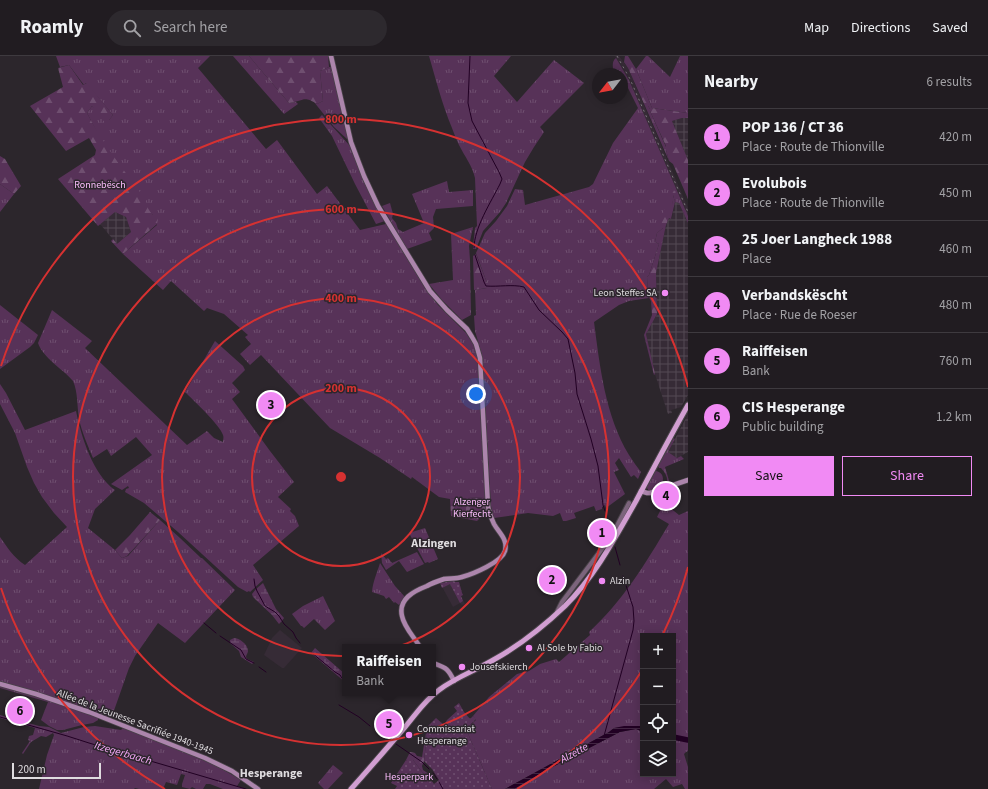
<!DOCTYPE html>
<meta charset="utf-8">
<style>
:root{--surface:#211c21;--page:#2d292e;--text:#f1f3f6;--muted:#a2a1a5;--line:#3e3a3f;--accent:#f18af4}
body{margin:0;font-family:"Source Sans 3",sans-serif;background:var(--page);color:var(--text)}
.controls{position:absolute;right:12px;bottom:12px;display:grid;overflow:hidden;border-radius:0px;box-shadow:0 2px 10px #0003}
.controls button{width:36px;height:36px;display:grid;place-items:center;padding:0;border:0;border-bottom:1px solid var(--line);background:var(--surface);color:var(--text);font:20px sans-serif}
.compass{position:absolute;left:592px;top:12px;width:36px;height:36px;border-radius:50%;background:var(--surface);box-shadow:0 2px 10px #0003;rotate:239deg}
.scale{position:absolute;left:12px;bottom:10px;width:89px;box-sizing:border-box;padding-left:4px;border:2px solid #dfdcdf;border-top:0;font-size:11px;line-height:14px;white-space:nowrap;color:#dfdcdf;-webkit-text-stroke:3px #2c262c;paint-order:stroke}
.you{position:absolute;left:476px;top:338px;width:14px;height:14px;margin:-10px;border:3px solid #fff;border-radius:50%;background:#1a73e8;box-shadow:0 0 0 6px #1a73e833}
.badge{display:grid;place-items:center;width:26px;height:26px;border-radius:50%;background:var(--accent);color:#111;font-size:13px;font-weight:700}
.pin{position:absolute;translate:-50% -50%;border:2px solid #fff;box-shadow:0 1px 4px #0006}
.popup{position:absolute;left:342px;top:588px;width:94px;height:52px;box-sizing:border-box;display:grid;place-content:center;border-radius:0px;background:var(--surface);filter:drop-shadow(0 1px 3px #0005);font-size:13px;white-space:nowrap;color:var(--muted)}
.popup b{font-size:15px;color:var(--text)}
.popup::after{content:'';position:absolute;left:50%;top:100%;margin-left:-8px;border:8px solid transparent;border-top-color:var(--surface)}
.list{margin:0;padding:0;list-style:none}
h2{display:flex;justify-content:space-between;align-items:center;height:52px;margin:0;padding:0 16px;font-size:17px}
h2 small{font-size:13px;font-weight:400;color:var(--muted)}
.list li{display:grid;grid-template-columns:26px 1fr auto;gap:12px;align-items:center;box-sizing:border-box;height:56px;padding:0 16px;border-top:1px solid var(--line)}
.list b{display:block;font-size:15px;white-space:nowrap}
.list p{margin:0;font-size:13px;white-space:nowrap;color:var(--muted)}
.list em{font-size:13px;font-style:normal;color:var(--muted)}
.actions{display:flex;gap:8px;padding:12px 16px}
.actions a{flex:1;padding:9px 0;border:1px solid var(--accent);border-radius:0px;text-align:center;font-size:14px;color:var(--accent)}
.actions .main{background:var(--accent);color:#111}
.icon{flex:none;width:22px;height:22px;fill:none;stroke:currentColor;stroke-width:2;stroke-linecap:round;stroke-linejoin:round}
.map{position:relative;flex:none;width:688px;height:733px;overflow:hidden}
header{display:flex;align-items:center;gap:24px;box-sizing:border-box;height:56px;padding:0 20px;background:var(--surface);border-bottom:1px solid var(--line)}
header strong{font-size:19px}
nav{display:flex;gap:22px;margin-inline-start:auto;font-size:14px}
.search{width:280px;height:36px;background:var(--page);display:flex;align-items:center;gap:10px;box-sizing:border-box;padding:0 14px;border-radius:22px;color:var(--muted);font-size:15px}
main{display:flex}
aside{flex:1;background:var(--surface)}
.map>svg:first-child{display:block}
.built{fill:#362b36}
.industrial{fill:url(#industrial-grid)}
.grass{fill:url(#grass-tufts)}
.forest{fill:url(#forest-firs)}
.wetland{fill:url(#wetland-marsh)}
.cemetery{fill:url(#cemetery-stones)}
.park{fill:url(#park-dots)}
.water{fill:url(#water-rules)}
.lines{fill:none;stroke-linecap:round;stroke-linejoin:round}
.stream{stroke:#210023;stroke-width:1}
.river{stroke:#210023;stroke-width:5.5}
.tertiary-casing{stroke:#494349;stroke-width:6}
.secondary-casing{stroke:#494349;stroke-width:6}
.primary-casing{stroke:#494349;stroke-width:7}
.tertiary{stroke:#7c647c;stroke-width:4}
.secondary{stroke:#ac85ac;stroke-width:4.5}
.primary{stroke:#d19ed1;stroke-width:5}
.rail{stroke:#7d787d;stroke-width:1;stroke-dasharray:2 4;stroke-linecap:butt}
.ring{fill:none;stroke:#d63131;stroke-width:2}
.poi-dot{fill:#f18af4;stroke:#2c262c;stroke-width:1.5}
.labels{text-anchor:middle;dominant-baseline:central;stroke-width:3;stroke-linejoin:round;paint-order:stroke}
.park-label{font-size:10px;fill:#fdbefe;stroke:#2c262c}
.poi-label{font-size:10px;fill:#dfdcdf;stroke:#2c262c;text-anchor:start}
.street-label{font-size:10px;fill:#dfdcdf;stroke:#2c262c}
.water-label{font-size:11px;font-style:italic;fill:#f9abfb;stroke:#2c262c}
.quarter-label{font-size:12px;font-weight:bold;fill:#dfdcdf;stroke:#2c262c}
.centre{fill:#d63131;stroke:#2c262c;stroke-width:2}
.ring-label{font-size:12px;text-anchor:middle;font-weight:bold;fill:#d63131;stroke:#2c262c;stroke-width:3;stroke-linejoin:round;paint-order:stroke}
</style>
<header>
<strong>Roamly</strong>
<div class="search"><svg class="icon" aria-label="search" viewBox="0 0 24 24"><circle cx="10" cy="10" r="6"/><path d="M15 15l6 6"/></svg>Search here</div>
<nav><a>Map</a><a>Directions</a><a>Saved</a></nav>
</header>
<main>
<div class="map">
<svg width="688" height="733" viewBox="0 0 688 733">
<defs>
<pattern id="industrial-grid" width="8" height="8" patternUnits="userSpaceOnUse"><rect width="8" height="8" fill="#362b36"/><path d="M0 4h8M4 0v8" fill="none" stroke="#534953"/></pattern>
<pattern id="grass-tufts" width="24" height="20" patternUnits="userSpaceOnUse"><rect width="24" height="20" fill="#573258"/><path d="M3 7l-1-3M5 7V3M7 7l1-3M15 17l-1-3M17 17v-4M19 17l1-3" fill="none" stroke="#6f4f70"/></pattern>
<pattern id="forest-firs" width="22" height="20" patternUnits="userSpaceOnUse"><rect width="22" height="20" fill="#573258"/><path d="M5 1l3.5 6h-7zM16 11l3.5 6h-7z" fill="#6f4f70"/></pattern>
<pattern id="wetland-marsh" width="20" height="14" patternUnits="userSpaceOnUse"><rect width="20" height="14" fill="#573258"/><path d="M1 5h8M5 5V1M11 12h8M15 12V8" fill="none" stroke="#6f4f70"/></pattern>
<pattern id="cemetery-stones" width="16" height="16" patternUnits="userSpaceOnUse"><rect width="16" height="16" fill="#573258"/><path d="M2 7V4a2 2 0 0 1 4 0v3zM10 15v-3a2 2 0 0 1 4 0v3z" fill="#6f4f70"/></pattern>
<pattern id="park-dots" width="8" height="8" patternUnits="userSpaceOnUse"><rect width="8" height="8" fill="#573258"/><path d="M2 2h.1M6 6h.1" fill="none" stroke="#6f4f70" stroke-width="1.8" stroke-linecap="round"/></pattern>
<pattern id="water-rules" width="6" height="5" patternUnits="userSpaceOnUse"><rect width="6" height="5" fill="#210023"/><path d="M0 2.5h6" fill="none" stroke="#412542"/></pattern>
</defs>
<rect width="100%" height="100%" fill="#2c262c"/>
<!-- built -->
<path class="built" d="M615 0H619L628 12 688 152V160L629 24Z
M454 525 455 526H459L462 537 463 539 461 540 465 548 462 549 460 547 453 551 440 527Z
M280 574 302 592 284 612H282L264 599 272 582Z"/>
<!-- industrial -->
<path class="industrial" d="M682 62H688V104L672 65Z
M675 146H679L688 167V339L681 351 671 354 672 357 668 358 654 315 646 278 657 258 656 217 666 169 669 162H672Z
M115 156 126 161 131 176 117 188 100 168Z
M688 358V396L677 402 668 396Z"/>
<!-- grass -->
<path class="grass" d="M56 0H210L198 12 266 93 277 84 317 138 327 130 360 174 386 168 425 232 438 249 466 277 475 291 478 303 486 438 485 441 450 443 439 441 412 421 411 423 380 402 330 372 261 299 250 309 240 298 251 288 245 281 248 279 224 258 207 252 204 255 171 225 163 234 123 198 157 169 153 159 150 157 99 80 87 57 92 50 109 64 113 59 86 27 84 29 69 9 60 11Z
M233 0H249L289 47 296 46 298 48 284 58Z
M429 0H511L494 20 517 46 554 4 584 27 540 71 544 76 534 91 525 106 506 147 500 156 483 175 476 193H473V191L475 172 477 170 475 122C472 109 465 101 459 89 456 83 454 77 452 72 442 48 436 24 429 0Z
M646 0H648L670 21 680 0H688V57L652 52 636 13Z
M616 2 629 24 688 160V167L679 147 675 146 671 132 673 148 663 172 657 177 655 186 659 188 649 219 647 221 648 240 649 242 629 245 619 249 594 266C600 311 605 359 629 399 633 405 637 411 641 416L638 423 634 419 631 421 619 402 615 407 619 414 614 416 625 438 606 452 605 449 602 451V453L596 455 594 450 574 457 576 462 566 465H563L560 457 553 460 528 457 494 462 491 450 482 299 475 275 474 260 476 259 475 234 487 232V227L476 197 485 177 496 165 507 150 515 133 523 134 525 149 589 131 593 128 613 87 638 52 623 22 622 23V18H614C613 12 611 6 616 2Z
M329 11H331L348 83H347L334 71 314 46 317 48 323 45 320 15Z
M645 50H648L650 53V55L666 91V94L669 105Z
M322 59 350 90 362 121 373 145 385 165 376 168 355 128 332 80 319 62Z
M447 125 449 136 473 134V150L436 153 433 161 434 172 429 177 432 184 407 193 382 150 390 147 393 158 392 162 396 167 398 173 403 176 424 167 412 138Z
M0 128 14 138 0 156Z
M473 171 469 190 470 204 471 259 462 264 442 244 429 228 453 224 451 178Z
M0 249 38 279 34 287 30 291 0 313Z
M52 254 92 285 85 292 187 389 207 375 214 382 223 386C223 383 224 382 223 379 220 369 193 344 185 336L215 285 243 310 245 314 232 327 240 336 232 343 270 395 294 426 278 441 291 453 290 455 295 460 299 470 253 509 263 524 250 536 249 535 247 536 238 531 178 476 144 447 125 436 126 433 129 432 128 430 122 434 111 428 152 399 136 381 111 400 107 393 93 402C88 390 82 377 79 363 77 350 78 336 73 325 63 313 43 302 38 287Z
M0 328 6 337 25 374 76 355C81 380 93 419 115 434L95 453 88 472 115 494 122 502 128 500 160 464 180 482 201 502H202L235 534 185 587 158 567 135 600 129 612 111 663 98 662V664L93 667 82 669 63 674H57L49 670 41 664 48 646 0 632V481C7 491 14 502 25 509L67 471 54 457 42 441 34 427 27 411 15 377 0 348Z
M673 382 675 383 668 396 677 402 681 400 684 403 665 411 670 428 667 429C668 422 666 417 661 412H659L658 410Z
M656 415C665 417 664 425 660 432L649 435 647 432V428L654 416Z
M664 447 679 459 688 455V695L686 696 684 698 688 711V733H685L682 728 673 731 666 723 654 733H514L541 717 620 676 636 673 643 676V718H673V580H643V670L614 672 609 676 505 733H492L466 673 476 664 473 660 489 641 517 618 529 615 540 608 556 603 559 606 590 579 589 576C622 546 646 507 669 468L657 461Z
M425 472 438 503 429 507 428 506 425 507 409 477Z
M417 496 424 508 407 516 399 505 386 514 382 507 381 497 386 503 388 502 392 507Z
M380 507 395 530 405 541 399 549 395 546 394 547 389 541 386 543 384 540 372 536C373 525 377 517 380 507Z
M323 540 335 565 325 574 314 563 304 572 302 570H301L292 558 303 550Z
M0 659 39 670 49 671 61 677 84 671 95 670 121 674 123 672C163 687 204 701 241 724L237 730 246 733H223L210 728H206L203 733H196L192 731 190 733 182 731V728L185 719 181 718 177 729 166 726 163 733H139L135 732 134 733H39L47 699 54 679 53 677 46 681 41 680 31 686 23 698 22 697 30 685 28 684 29 680 33 679 35 672 0 662Z
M333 709 343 717 328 733H324L318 727Z"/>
<!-- forest -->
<path class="forest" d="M249 0H328L329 11 320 15 323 45 317 48C303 39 304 45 289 47Z
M625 0H628L636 13 652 52 688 57V62H682L672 65 688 104V143L673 108 669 105 666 94V90L650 55V53L648 50H645L628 12 624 6Z
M69 9 83 29 87 27 113 59 106 68 92 50 87 57C103 88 125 116 146 144 146 150 149 155 153 159L157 158 158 163 157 168 123 198 111 185 113 183 117 188 131 176 126 161 115 156 98 170 58 123 95 99 96 94 89 82 66 95 30 50 63 31 58 12Z
M0 100 5 103 21 130 14 138 0 128Z
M671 132 676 136 673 139 675 146 671 163 669 162 666 169 656 217 657 258 646 278 655 318 654 319 644 279 652 259 651 245 648 240 647 221 649 219 659 188 655 186 657 177 663 172 661 164 665 151 673 148 669 133Z
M476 198 487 227V232L474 234 473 200Z
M150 456 160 464 127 500 122 502 115 494 130 479Z
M426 677 427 678 424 705 422 710 423 714 429 718 428 720 423 717 413 704 407 705 406 704 410 696 415 697 417 700 422 701Z"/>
<!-- wetland -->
<path class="wetland" d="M263 527 276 553 284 562 281 566 279 568 272 559 253 541 252 538 256 533Z
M234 582C239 582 248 588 248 595 248 597 246 599 246 601L247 603 254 606 252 608 241 601 239 595 230 587V584Z
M315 592 345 618V626L311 597Z"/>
<!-- cemetery -->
<path class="cemetery" d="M485 441 486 460H479V463L477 465 451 460 450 443Z"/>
<!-- park -->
<path class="park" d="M454 525 455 526H459L462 537 463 539 461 540 463 545 460 547 450 528 442 532 440 527Z
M459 647 464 656 470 663 473 660 476 663 466 673 492 733H395L397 730 391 727 406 704 407 705 409 702 413 704 423 717 428 720 434 728 439 724 432 713 424 705 427 678 426 677 428 670 436 662 444 669 447 664 457 655 454 651Z"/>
<!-- water -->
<path class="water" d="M624 670H642L643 676 636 673 620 676 541 717 514 733H505L609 676 614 672Z"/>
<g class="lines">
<!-- stream -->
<path class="stream" d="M470 0 468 47 472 65 499 116 502 123 500 128C491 146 474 172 474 192
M475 199 484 226 486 230C499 231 512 228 524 231L539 254 562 276 568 283 575 317 577 338 591 383 598 410 603 449 605 455
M606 459 609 476
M615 491 620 509
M254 523 255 530 257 535 265 550 275 556 279 560 284 568 293 576 296 582 300 587
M204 567 216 577
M220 580 241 594 246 603 254 607
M312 597 335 616 340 619 344 625
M259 611 266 616
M339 649 359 661 370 670
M0 661C30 670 60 677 89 687L246 733
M604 680 633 574 634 565 633 551 623 520
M396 688 422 706 429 713
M433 717 437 723
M439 726 443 733"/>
<!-- river -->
<path class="river" d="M673 681 688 684"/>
<defs>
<path id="tertiary" d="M557 556 562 546 611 481 629 447"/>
<path id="secondary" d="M331 0 351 86 364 120 378 150 430 235 447 254 467 273 472 281 476 288 480 302 488 450C489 456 491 462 494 468 499 477 508 483 505 495 502 506 473 518 462 521 456 523 450 522 444 523 438 525 432 527 427 530 414 535 398 543 402 560 404 571 414 581 420 591
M641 435 647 437H650L688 424
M433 607C446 612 448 612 454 625
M0 628 36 638 89 656 205 702 232 715 258 733"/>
<path id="primary" d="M351 733C369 713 387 692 405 671 416 658 425 644 439 634 456 621 477 614 495 603 520 589 544 570 565 550 595 520 615 482 636 445 653 413 670 381 688 349"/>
</defs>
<!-- tertiary casing -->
<use href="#tertiary" class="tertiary-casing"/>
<!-- secondary casing -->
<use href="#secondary" class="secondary-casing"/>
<!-- primary casing -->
<use href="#primary" class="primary-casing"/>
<!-- tertiary -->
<use href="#tertiary" class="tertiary"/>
<!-- secondary -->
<use href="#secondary" class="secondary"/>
<!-- primary -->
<use href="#primary" class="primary"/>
<!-- rail -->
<path class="rail" d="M617 0 630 23 688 156"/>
</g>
<!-- distance rings -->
<g class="ring">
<circle cx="341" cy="421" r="89"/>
<circle cx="341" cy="421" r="179"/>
<circle cx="341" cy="421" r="268"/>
<path d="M688 511A358 358 0 0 1 663 578M643 613A358 358 0 0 1 517 733M165 733A358 358 0 0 1 1 532M1 310A358 358 0 0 1 688 331"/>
</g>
<!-- markers -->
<g class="poi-dot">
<circle cx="665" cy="237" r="4"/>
<circle cx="602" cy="525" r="4"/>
<circle cx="529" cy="592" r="4"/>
<circle cx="462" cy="611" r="4"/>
<circle cx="409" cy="679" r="4"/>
</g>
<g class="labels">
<!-- park labels -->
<g class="park-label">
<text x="100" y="129">Ronnebësch</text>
<text x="472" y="446">Alzenger<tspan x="472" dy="12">Kierfecht</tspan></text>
<text x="409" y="721">Hesperpark</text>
</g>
<!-- poi labels -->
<g class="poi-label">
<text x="657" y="237" text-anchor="end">Leon Steffes SA</text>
<text x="610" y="525">Alzin</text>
<text x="537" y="592">Al Sole by Fabio</text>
<text x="470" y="611">Jousefskierch</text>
<text x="417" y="673">Commissariat<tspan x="417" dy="12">Hesperange</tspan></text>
</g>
<!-- street labels -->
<g class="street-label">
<text transform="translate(135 666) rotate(21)">Allée de la Jeunesse Sacrifiée 1940-1945</text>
</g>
<!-- water labels -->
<g class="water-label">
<text transform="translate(123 697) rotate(16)">Itzegerbaach</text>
<text transform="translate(574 697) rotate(-29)">Alzette</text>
</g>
<!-- quarter labels -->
<g class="quarter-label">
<text x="434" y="487">Alzingen</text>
<text x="271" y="717">Hesperange</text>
</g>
</g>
<circle cx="341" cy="421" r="6" class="centre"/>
<g class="ring-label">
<text x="341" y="67">800 m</text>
<text x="341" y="157">600 m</text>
<text x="341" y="246">400 m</text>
<text x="341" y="336">200 m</text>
</g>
</svg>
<div class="controls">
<button>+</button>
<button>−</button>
<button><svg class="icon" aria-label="locate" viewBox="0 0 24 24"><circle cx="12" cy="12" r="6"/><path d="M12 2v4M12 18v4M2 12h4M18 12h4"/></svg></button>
<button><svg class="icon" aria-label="layers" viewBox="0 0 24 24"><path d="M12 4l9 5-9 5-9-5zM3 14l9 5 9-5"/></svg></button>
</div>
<svg class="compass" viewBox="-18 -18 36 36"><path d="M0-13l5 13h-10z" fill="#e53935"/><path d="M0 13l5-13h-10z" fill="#a2a1a5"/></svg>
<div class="scale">200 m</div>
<div class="you"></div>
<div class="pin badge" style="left:602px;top:477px">1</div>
<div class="pin badge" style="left:552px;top:524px">2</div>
<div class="pin badge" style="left:271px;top:349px">3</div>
<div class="pin badge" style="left:666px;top:440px">4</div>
<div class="pin badge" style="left:389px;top:668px">5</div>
<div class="popup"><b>Raiffeisen</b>Bank</div>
<div class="pin badge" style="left:20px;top:655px">6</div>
</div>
<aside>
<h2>Nearby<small>6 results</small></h2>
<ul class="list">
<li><span class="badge">1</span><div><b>POP 136 / CT 36</b><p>Place · Route de Thionville</p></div><em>420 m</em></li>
<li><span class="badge">2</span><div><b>Evolubois</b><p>Place · Route de Thionville</p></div><em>450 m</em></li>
<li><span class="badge">3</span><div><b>25 Joer Langheck 1988</b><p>Place</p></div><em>460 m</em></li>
<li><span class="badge">4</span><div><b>Verbandskëscht</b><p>Place · Rue de Roeser</p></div><em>480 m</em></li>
<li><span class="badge">5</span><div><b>Raiffeisen</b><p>Bank</p></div><em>760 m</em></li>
<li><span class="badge">6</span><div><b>CIS Hesperange</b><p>Public building</p></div><em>1.2 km</em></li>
</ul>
<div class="actions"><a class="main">Save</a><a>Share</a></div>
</aside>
</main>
